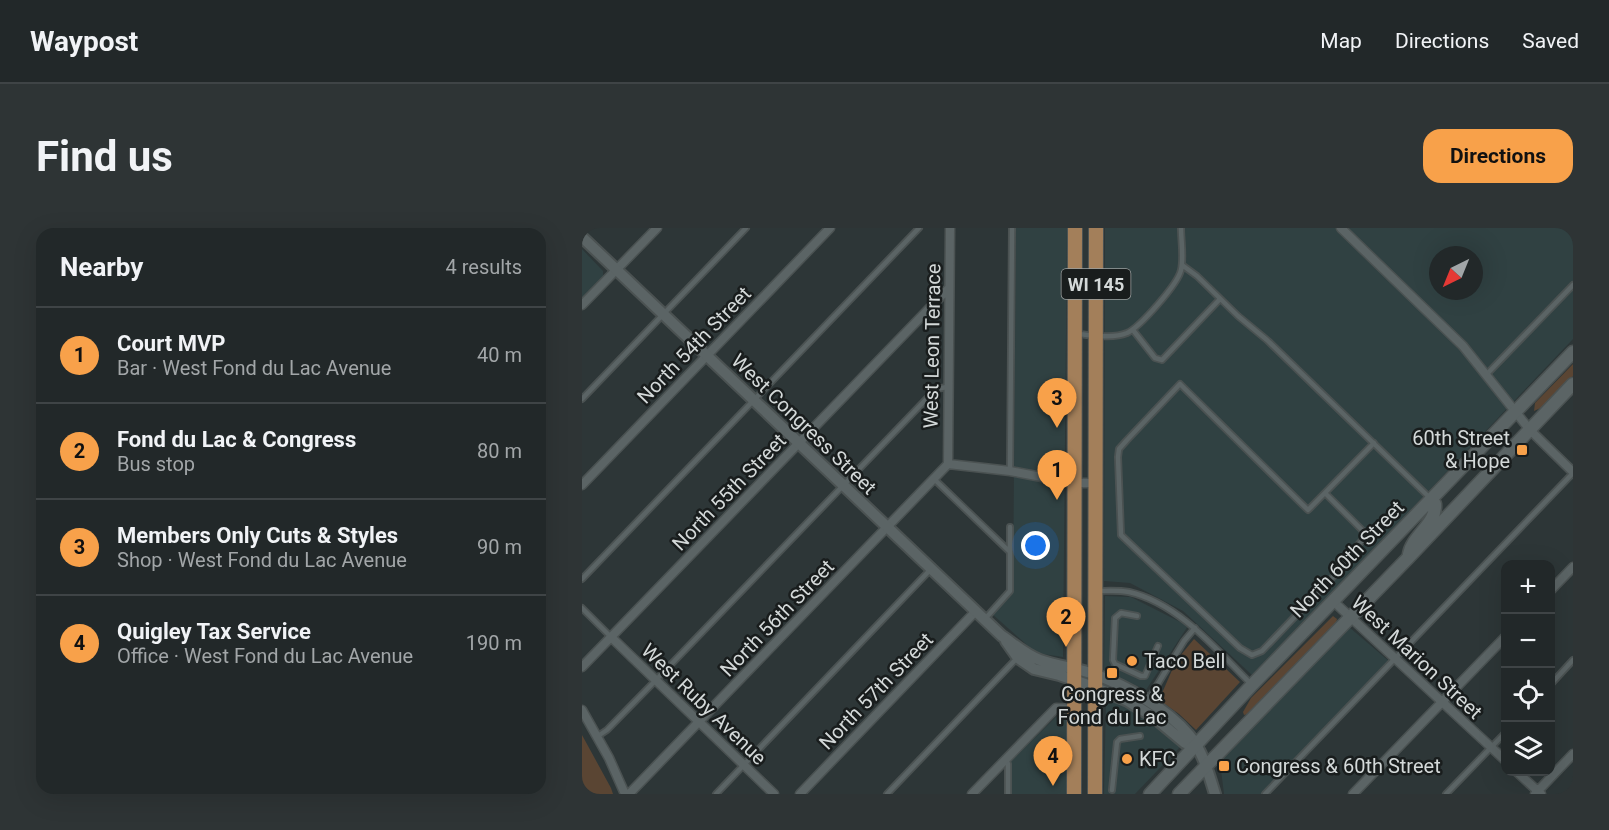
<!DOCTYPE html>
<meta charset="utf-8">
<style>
:root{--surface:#222829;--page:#2e3435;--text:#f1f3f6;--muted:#a2a6a8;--line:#3f4446;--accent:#f8a14a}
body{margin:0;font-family:Roboto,sans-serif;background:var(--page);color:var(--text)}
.controls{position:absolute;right:18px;bottom:18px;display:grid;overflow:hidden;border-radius:12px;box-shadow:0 6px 24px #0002}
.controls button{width:54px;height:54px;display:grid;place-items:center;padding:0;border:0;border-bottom:2px solid var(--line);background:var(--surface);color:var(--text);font:30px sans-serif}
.compass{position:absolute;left:847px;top:18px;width:54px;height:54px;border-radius:50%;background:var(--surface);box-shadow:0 6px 24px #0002;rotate:223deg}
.you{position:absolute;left:454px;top:318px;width:21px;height:21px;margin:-15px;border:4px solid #fff;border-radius:50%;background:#1a73e8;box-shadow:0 0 0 9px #1a73e833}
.badge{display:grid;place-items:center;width:39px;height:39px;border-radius:50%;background:var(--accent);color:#111;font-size:20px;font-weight:700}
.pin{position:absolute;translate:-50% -50px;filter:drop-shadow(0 2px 3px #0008)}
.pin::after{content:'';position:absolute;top:32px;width:21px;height:18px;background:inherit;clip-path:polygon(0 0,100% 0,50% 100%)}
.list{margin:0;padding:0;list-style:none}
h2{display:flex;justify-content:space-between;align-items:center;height:78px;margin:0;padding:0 24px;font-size:26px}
h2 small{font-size:20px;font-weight:400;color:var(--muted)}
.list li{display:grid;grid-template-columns:39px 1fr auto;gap:18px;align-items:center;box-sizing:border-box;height:96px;padding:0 24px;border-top:2px solid var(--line)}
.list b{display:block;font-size:22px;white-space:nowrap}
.list p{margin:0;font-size:20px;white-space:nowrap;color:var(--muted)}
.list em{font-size:20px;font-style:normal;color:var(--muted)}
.icon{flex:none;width:33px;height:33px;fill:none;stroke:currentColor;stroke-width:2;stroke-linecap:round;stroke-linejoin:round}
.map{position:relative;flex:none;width:991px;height:566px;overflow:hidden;border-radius:18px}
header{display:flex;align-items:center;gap:36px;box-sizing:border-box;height:84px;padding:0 30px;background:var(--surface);border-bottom:2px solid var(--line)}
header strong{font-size:28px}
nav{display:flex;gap:33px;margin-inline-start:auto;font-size:21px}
.intro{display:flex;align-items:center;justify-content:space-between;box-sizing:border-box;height:144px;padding:0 36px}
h1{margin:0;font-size:42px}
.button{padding:15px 27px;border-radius:18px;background:var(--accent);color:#111;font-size:21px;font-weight:700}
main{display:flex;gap:36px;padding:0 36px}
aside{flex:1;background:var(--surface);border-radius:18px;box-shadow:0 6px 24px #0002}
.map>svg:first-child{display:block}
.built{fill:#304142;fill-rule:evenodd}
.green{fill:#5a4533}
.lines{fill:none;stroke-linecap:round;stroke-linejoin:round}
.service-casing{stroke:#4b5252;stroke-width:8}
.minor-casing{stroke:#4b5252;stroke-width:11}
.tertiary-casing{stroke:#4b5252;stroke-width:14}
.secondary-casing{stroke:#4b5252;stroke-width:15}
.primary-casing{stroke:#4b5252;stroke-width:16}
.service{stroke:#5b6465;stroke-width:4.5}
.minor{stroke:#5b6465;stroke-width:8}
.tertiary{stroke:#5b6465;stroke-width:10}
.secondary{stroke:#5b6465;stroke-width:12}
.primary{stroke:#a37f5a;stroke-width:14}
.poi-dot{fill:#f8a14a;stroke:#191d1d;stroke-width:2}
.labels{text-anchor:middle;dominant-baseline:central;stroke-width:5;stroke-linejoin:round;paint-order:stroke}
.shield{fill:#191d1d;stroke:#9ca1a1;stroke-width:1.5}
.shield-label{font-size:18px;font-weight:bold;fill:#d4d9d9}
.street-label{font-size:20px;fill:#d4d9d9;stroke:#191d1d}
.poi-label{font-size:20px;fill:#d4d9d9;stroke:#191d1d;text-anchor:start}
</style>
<header>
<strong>Waypost</strong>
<nav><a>Map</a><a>Directions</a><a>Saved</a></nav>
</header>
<div class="intro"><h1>Find us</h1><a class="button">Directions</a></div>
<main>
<aside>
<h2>Nearby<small>4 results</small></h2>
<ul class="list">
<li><span class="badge">1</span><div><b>Court MVP</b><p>Bar · West Fond du Lac Avenue</p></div><em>40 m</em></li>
<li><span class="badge">2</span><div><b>Fond du Lac &amp; Congress</b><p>Bus stop</p></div><em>80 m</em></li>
<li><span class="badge">3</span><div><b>Members Only Cuts &amp; Styles</b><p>Shop · West Fond du Lac Avenue</p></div><em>90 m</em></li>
<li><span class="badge">4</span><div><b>Quigley Tax Service</b><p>Office · West Fond du Lac Avenue</p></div><em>190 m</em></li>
</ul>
</aside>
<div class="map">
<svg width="991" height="566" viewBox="0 0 991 566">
<rect width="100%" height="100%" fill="#2d3637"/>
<!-- built -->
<path class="built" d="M434 0H485L481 429 454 425 409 385 431 362Z
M523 0H991V111L671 448 601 383 548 355 522 353ZM856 27H892V63H856Z
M0 21 21 43V48L0 70Z
M523 368 549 369 606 398 564 462 522 443Z
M767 399 808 434 683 566H642L638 534Z
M524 471 541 475 577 500 598 519 553 566H522Z
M478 485 483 488 484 491V566H426V536Z"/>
<!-- green -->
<path class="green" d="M991 136V148L963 178 952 183 953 175Z
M751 388 755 391 754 395 666 486 662 487 661 484 669 470Z
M612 411 658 454 614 502 597 486 577 472 594 433Z
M0 507 29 560 31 566H0Z"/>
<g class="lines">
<defs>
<path id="service" d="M600 37 615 48 656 88 685 112 847 269
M551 102 573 130 580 132 638 71
M494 106C510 107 530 111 545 105 558 99 596 56 599 42 602 29 599 13 599 0
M904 147 991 57
M0 171 164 0
M428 243 430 0
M352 251 428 324
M743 265 785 307 776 317 771 328 680 423 670 427 658 420 539 307 536 229 537 221 545 212 598 156 726 282C748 260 770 237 792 215
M0 351 337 0
M514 363C525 363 536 362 547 364 596 375 634 421 668 455
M0 380 29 409
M555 388 539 385 533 390 531 432 533 436 559 448H563L576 418
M402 392 428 363V299
M969 456 991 432
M566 472 602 413 613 400
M16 508 25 502 73 453 354 161 365 159
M424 532 426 536V566
M530 562 535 514 538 511 558 508
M134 566 348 342
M305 566 436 429
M683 566 991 245
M864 566 924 504"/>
<path id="minor" d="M759 0 881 118 948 202 991 244
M0 77 75 0
M366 236 368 0
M366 236 428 243 491 255H513
M0 257 248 0
M969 362 991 339
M751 373 924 533
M29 409 192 566
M0 439 367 60
M0 482 27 530 43 566
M935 544 959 566
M47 566 366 236
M218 566 393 384
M390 566 474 480 492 481
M771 566 924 408
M953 566 991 526"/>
<path id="tertiary" d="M0 9 420 408C432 416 444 427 458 432 475 438 494 440 512 446 545 458 584 480 607 507 621 523 627 547 633 566
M424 413 436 430 452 441 477 447 512 459 546 473 573 490 603 515 614 518"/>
<path id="secondary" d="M827 326C830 308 855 295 853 276L849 271
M568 566 670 457 991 124
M597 566 826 330 991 156"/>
<path id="primary" d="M492 566 493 0
M513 566 514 0"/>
</defs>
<!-- service casing -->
<use href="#service" class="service-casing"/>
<!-- minor casing -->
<use href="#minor" class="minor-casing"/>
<!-- tertiary casing -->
<use href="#tertiary" class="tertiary-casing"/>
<!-- secondary casing -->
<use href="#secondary" class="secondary-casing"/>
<!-- primary casing -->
<use href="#primary" class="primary-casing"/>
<!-- service -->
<use href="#service" class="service"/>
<!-- minor -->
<use href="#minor" class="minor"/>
<!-- tertiary -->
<use href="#tertiary" class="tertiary"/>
<!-- secondary -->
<use href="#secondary" class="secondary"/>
<!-- primary -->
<use href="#primary" class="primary"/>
</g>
<!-- markers -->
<g class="poi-dot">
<rect x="934" y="216" width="12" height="12" rx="3"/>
<circle cx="550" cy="433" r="6"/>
<rect x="524" y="439" width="12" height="12" rx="3"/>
<circle cx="545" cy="531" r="6"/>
<rect x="636" y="532" width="12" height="12" rx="3"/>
</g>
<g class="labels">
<!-- shield labels -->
<rect class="shield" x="479.5" y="41" width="69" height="30" rx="4.5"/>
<g class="shield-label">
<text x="514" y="56">WI 145</text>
</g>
<!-- street labels -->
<g class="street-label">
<text transform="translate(112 117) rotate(-46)">North 54th Street</text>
<text transform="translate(350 118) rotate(-89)">West Leon Terrace</text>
<text transform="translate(222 196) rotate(44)">West Congress Street</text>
<text transform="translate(147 264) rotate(-46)">North 55th Street</text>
<text transform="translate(765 331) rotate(-46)">North 60th Street</text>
<text transform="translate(195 390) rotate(-46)">North 56th Street</text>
<text transform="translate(835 429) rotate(43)">West Marion Street</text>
<text transform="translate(294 463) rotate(-46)">North 57th Street</text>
<text transform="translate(122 476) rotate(44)">West Ruby Avenue</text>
</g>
<!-- poi labels -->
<g class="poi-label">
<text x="928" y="210" text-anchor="end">60th Street<tspan x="928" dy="23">&amp; Hope</tspan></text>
<text x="562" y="433">Taco Bell</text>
<text x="530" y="466" text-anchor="middle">Congress &amp;<tspan x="530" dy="23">Fond du Lac</tspan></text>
<text x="557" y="531">KFC</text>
<text x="654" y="538">Congress &amp; 60th Street</text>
</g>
</g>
</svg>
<div class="controls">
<button>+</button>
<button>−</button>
<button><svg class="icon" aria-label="locate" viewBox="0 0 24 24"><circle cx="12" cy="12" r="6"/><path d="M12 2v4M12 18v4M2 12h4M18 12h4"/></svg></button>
<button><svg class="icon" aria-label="layers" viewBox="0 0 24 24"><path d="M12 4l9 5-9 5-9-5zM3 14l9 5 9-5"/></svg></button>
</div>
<svg class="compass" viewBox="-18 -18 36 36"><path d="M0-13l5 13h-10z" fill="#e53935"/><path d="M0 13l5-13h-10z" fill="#a2a6a8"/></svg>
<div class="you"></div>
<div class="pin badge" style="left:475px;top:272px">1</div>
<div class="pin badge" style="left:484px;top:419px">2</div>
<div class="pin badge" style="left:475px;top:200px">3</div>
<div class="pin badge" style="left:471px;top:558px">4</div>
</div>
</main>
